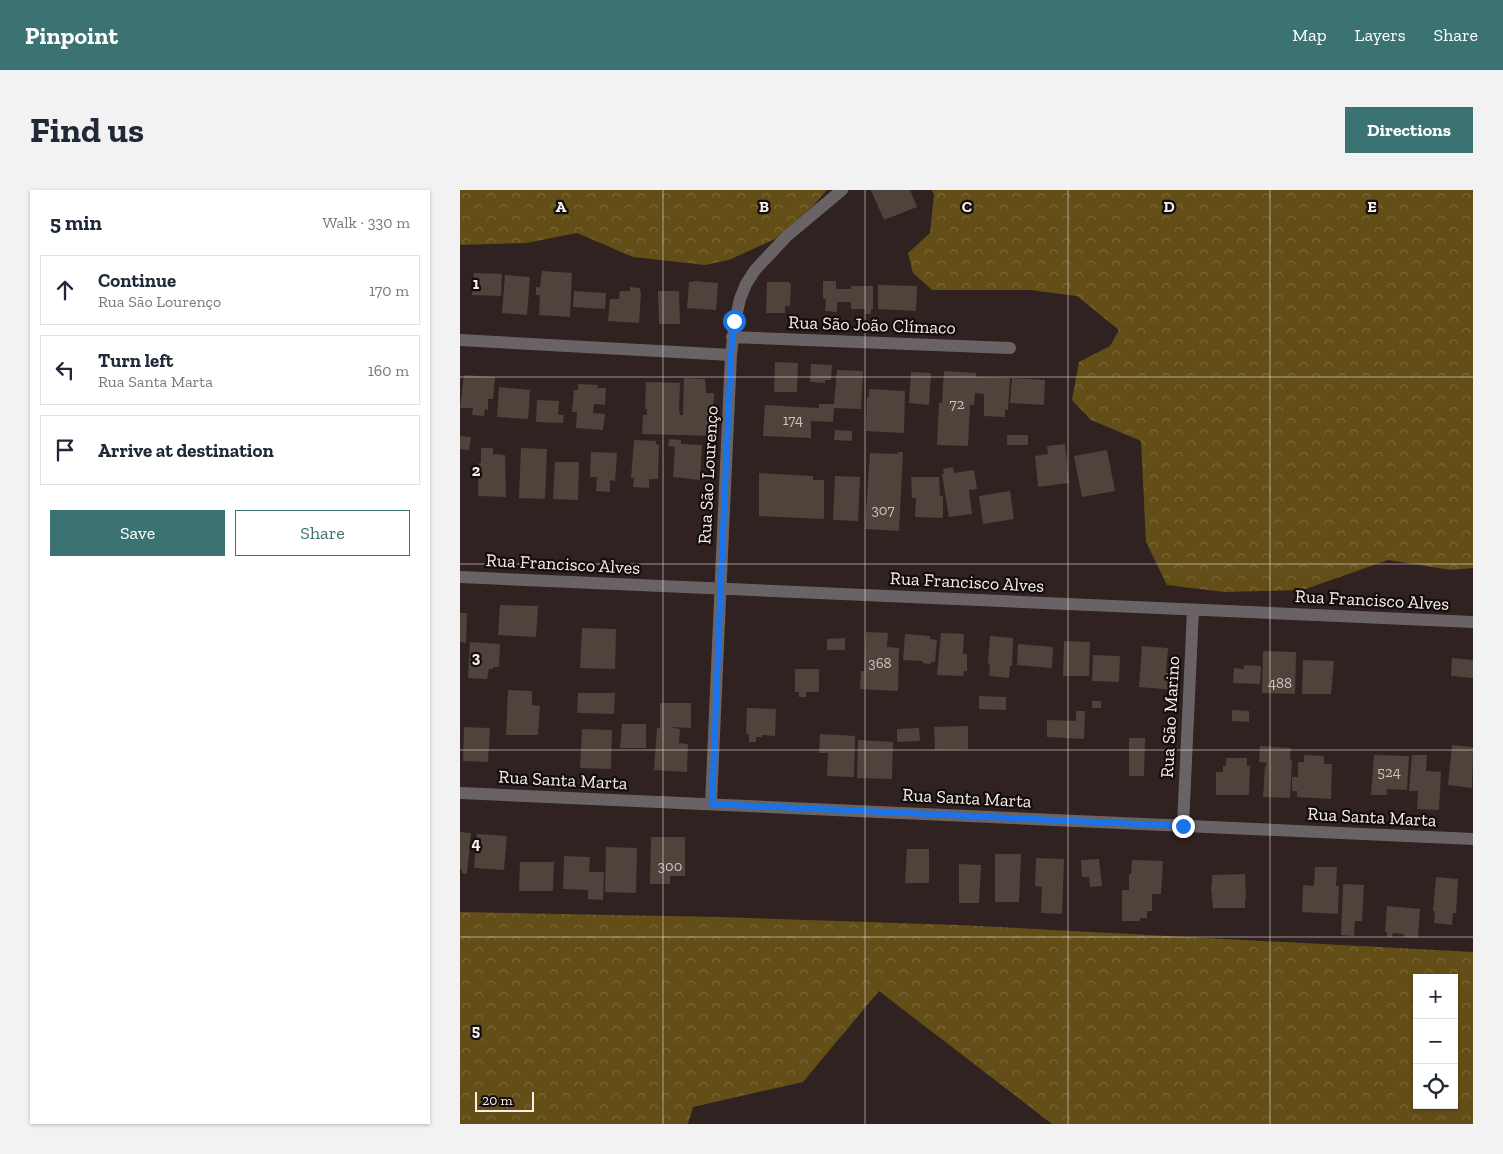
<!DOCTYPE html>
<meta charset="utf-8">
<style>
:root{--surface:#fff;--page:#f2f2f3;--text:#1f2937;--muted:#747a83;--line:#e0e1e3;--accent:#3b7372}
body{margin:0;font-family:"Zilla Slab",serif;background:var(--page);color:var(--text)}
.controls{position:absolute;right:15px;bottom:15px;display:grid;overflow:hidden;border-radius:0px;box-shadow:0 1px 4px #0004}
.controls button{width:45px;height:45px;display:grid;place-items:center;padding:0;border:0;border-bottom:1px solid var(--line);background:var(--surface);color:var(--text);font:25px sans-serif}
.scale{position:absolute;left:15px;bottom:12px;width:59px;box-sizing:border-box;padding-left:5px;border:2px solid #f7eeec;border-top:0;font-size:14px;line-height:18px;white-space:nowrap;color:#f7eeec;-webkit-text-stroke:4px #130d0c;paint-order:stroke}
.stop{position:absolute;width:15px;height:15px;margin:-11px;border:4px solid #1a73e8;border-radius:50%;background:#fff}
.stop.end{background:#1a73e8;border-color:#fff;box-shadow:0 1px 5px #0008}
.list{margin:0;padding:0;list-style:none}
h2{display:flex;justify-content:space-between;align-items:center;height:65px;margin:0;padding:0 20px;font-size:21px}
h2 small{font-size:16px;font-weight:400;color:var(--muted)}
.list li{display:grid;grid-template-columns:32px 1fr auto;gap:15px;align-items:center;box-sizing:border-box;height:70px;margin:0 10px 10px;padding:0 10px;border:1px solid var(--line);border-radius:0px}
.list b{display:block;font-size:19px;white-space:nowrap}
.list p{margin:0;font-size:16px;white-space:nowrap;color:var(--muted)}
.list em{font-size:16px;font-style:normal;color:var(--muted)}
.actions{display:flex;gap:10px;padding:15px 20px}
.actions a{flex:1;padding:11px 0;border:1px solid var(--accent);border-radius:0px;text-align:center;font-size:18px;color:var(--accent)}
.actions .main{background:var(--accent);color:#fff}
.icon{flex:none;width:28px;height:28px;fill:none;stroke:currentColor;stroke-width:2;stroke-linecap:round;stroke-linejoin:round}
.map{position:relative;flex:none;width:1013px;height:934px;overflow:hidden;border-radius:0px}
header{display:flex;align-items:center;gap:30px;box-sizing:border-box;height:70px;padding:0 25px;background:var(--accent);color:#fff}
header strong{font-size:24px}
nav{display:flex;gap:28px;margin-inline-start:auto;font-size:18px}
.intro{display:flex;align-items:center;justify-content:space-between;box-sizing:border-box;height:120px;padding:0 30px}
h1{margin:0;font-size:35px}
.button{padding:12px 22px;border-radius:0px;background:var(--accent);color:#fff;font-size:18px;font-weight:700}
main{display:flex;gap:30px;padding:0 30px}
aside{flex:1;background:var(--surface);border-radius:0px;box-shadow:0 1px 4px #0004}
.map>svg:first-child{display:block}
.forest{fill:url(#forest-crowns);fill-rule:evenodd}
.building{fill:#4f443b}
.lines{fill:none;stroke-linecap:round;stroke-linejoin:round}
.minor{stroke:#6a6365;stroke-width:12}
.route{stroke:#1a73e8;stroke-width:6}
.grid{fill:none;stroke:#f7eeec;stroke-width:1;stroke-opacity:0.55}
.labels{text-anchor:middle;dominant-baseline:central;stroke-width:4.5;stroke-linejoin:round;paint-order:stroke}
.number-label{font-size:15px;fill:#cdc4c0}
.street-label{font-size:18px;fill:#f7eeec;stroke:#130d0c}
.grid-label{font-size:16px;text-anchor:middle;font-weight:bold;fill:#f7eeec;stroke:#130d0c;stroke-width:4.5;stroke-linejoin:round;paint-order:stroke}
</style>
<header>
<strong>Pinpoint</strong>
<nav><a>Map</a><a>Layers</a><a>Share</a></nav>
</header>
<div class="intro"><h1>Find us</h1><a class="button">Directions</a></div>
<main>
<aside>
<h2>5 min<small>Walk · 330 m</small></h2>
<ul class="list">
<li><svg class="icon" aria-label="ahead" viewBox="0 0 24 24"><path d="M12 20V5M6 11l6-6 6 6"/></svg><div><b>Continue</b><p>Rua São Lourenço</p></div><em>170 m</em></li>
<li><svg class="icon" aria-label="left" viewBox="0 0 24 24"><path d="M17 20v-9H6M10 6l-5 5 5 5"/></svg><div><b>Turn left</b><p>Rua Santa Marta</p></div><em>160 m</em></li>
<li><svg class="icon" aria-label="arrive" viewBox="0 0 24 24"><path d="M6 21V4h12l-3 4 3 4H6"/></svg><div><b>Arrive at destination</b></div></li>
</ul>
<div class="actions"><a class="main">Save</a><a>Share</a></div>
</aside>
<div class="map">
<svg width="1013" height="934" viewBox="0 0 1013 934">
<defs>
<pattern id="forest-crowns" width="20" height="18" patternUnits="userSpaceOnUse" patternTransform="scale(1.25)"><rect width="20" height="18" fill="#634e17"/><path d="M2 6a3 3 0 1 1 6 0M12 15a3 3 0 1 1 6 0" fill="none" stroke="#7a6839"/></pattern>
</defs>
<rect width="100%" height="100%" fill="#2f2220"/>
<!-- forest -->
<path class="forest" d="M0 0H367L353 16 315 49 269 70 245 75 173 67 117 43 66 53 0 55Z
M472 0H1013V378L991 380 928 370 843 400 764 402 707 395 686 352 681 251 631 230 612 210 619 172 650 156 659 140 617 106 570 100H472L453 83 448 63 470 43 474 5Z
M0 722 258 727 499 735 1013 762V934H592L419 801 343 892 233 917 228 934H0ZM957 788H994V915H957Z"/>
<!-- building -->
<path class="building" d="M411 0H450L457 17 424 30Z
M82 81 112 83 110 127 79 125 80 105H76V97H80Z
M14 83 42 84 41 106 12 105Z
M45 85 70 87 67 125 42 123Z
M233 91 258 93 256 120 227 118 229 92H233Z
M363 91H376V99H391V96H413V119H411V124H405V119H391V112H377V122L365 121 366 109H363Z
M307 92H328L331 94 330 116H325V123H306Z
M418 95 457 96 456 121 418 119Z
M170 97 180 98V102H181L179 133 148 131 150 109H159L160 101H170Z
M114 101 146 103 145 119 113 117Z
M198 101H219L220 134H199Z
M315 172 338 173 337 202H314Z
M351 174 372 175 371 190H365V193L350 192Z
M377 180 403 181 401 219 374 218 373 232 351 231V248L303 246 305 215 359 218V214H374Z
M484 181 516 183V187L550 188 548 220H545V227L524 226V204L515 203 514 215H510L508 256 477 255 479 213H482Z
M451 182 471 183 469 215 449 213Z
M4 185 35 187 33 209H28V220L25 219 24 226 12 225 13 218H0Z
M224 188 245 189 246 203H254L253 227H256V246L182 244 183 225H187V219H185L186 192 220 193 219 222H220V225H223Z
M552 188 585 190 584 215 550 213Z
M118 194 138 195 137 198H146L145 215 134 214 133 223 145 224 143 240 116 238 117 222H112L114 200H118Z
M39 197 70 200 68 229 37 227Z
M409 199 445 201 444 243 406 241 407 207H409Z
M77 210 99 211 98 225H104L103 233 76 232Z
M375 240 392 241V251L374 250Z
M547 245H568V255H547Z
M0 246 11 247 9 260 0 259Z
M209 249 221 250V254L242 255 240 290 213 287 215 257 208 256Z
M174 250 196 251V254L199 255 198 289H189V298L173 297 174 288H171Z
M605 254 609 293 578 297 575 266 588 264 587 256Z
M21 258H33V264L45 265 46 307 18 306 19 273H21Z
M61 258 87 259 85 309 59 308Z
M647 260 655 301 622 307 614 266Z
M131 262 157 263 155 291 150 290V302L136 301 137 287H130Z
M437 262H443L439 341 405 339 410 263 438 264Z
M95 272H119L118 310 93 309Z
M493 277 494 283 514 280 517 299 509 300 512 324 489 327 482 284H484L483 279Z
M299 283 353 286V290H364V329L299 326Z
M375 286 400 287 398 331 373 330Z
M451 287H479L480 306H483V328L455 327 456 308H452Z
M550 301 554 329 523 334 519 306Z
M40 415 78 416 76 447 38 445Z
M0 423H7L6 453 0 452Z
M122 438 156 439 155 479 120 478Z
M406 442 428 443 427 457 439 458 438 501 400 499 401 481H404Z
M481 443 504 444 503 464H507V481H504L503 486 477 485Z
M445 444 470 446V449L477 450 475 472H471L470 474 462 473 463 471 443 470Z
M530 446 553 448 552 476H550L549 488 529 486 530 475 528 474Z
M385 448V460H367V449Z
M604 451 630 452 629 486H603Z
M10 452 40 454 39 477H33V479H29L27 489 8 488Z
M558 454 593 457 592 478 557 475Z
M682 456 708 458 706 483 716 484 714 500 679 497Z
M803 461 836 462 835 504 802 503Z
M633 465 660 466 659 492 632 491Z
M992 468 1013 470V488L991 486Z
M843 470 874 471 871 504H842Z
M784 475 801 476 800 494 773 493 774 478 784 479Z
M335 479H359V502H346V507H339V502H335Z
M48 500 72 501V515L80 516 78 545H46Z
M118 503H155L154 524 117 523Z
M519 506 546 507V520L519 519Z
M632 511H641V518H632Z
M200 513H231V538L209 537 220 539 219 553 228 554 227 582 194 580 197 538H200Z
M287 518 316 519 315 546 302 545V547H296V552H289V544H286Z
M772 520 789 521V532L772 531Z
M616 521H625L624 549 587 547V530L616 531Z
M162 534H186V558H160Z
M508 536V559L475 560 474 537Z
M4 537 30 538 28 572 3 571Z
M459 538 460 551 437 552V539Z
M122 539 152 540 151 579 120 578Z
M360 544 395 546 394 587 367 586 368 563H359Z
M669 548H685L684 586H669Z
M398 550 433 552 432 589 397 588Z
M992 555 1013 557 1012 598 988 595Z
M800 556 831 558 830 570 832 571 830 608 803 607 805 576 806 577 807 573 799 572Z
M844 565 864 566V574H872L871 609 837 607V601H832V587H838V572H844Z
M914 565 949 566 947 600 927 599V605H911Z
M952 565H967L966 581 981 582 979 620 957 619 958 601H949Z
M766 568H787V576H790L789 605H756V582H763V576H766Z
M0 642 11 643 7 684 2 683V679H0Z
M17 644 47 646 44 680 14 678Z
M191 647H225V686H210V694H190Z
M146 657 177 658 176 703 145 702Z
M447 659H469V693H445Z
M535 664H561L559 712H535Z
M104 666 130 667 129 682H144L143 710 128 709V700L103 699Z
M576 668 604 669 602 724 581 723 582 697 575 696Z
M639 669 642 696 630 697 629 687H622L621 670Z
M672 670 703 671 701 704H692V721H687V728H680V731H662V700H669V684H671Z
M60 672H94L93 701H59Z
M499 674 521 675 519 713H499Z
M855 677H877L876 696H879L878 724 842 722 843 695 854 696Z
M785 684 786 709H785V718H753L751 696H752V685Z
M976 687 998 689 996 723H993L992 735 974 733 975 721H973Z
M883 694 904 695 902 731H895L894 746 881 745Z
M927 716 960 719 958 748 943 747 944 744 933 743 932 747H927V742H925Z"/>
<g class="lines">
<!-- minor -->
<path class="minor" d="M272 147 550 158
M0 150 271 165
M0 387 1013 432
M0 603 1013 649
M251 614 262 364 271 165 275 131 280 109 286 94 295 80 327 46 382 0
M723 635 733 420"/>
</g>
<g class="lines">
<!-- route -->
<path class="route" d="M274 131 271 165 262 364 252 614 723 636"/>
</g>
<!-- grid -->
<path class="grid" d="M203 0V934M405 0V934M608 0V934M810 0V934M0 187H1013M0 374H1013M0 560H1013M0 747H1013"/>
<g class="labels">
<!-- number labels -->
<g class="number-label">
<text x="497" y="214">72</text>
<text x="333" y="230">174</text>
<text x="423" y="320">307</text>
<text x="420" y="473">368</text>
<text x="820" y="493">488</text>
<text x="929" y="582">524</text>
<text x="210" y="676">300</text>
</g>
<!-- street labels -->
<g class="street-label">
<text transform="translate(412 135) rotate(2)">Rua São João Clímaco</text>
<text transform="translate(248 285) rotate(-87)">Rua São Lourenço</text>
<text transform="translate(103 374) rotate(3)">Rua Francisco Alves</text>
<text transform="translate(507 392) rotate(3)">Rua Francisco Alves</text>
<text transform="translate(912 410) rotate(3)">Rua Francisco Alves</text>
<text transform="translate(710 527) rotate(-87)">Rua São Marino</text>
<text transform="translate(103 590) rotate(3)">Rua Santa Marta</text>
<text transform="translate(507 608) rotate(3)">Rua Santa Marta</text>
<text transform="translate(912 627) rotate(3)">Rua Santa Marta</text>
</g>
</g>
<g class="grid-label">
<text x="101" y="22">A</text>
<text x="304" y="22">B</text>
<text x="507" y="22">C</text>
<text x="709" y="22">D</text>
<text x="912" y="22">E</text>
<text x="16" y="99">1</text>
<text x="16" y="286">2</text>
<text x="16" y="473">3</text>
<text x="16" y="659">4</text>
<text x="16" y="846">5</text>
</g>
</svg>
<div class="controls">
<button>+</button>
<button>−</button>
<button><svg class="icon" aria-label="locate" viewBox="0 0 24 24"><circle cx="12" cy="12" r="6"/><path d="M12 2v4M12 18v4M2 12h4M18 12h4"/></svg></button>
</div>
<div class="scale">20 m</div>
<div class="stop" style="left:274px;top:131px"></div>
<div class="stop end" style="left:723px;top:636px"></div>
</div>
</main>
